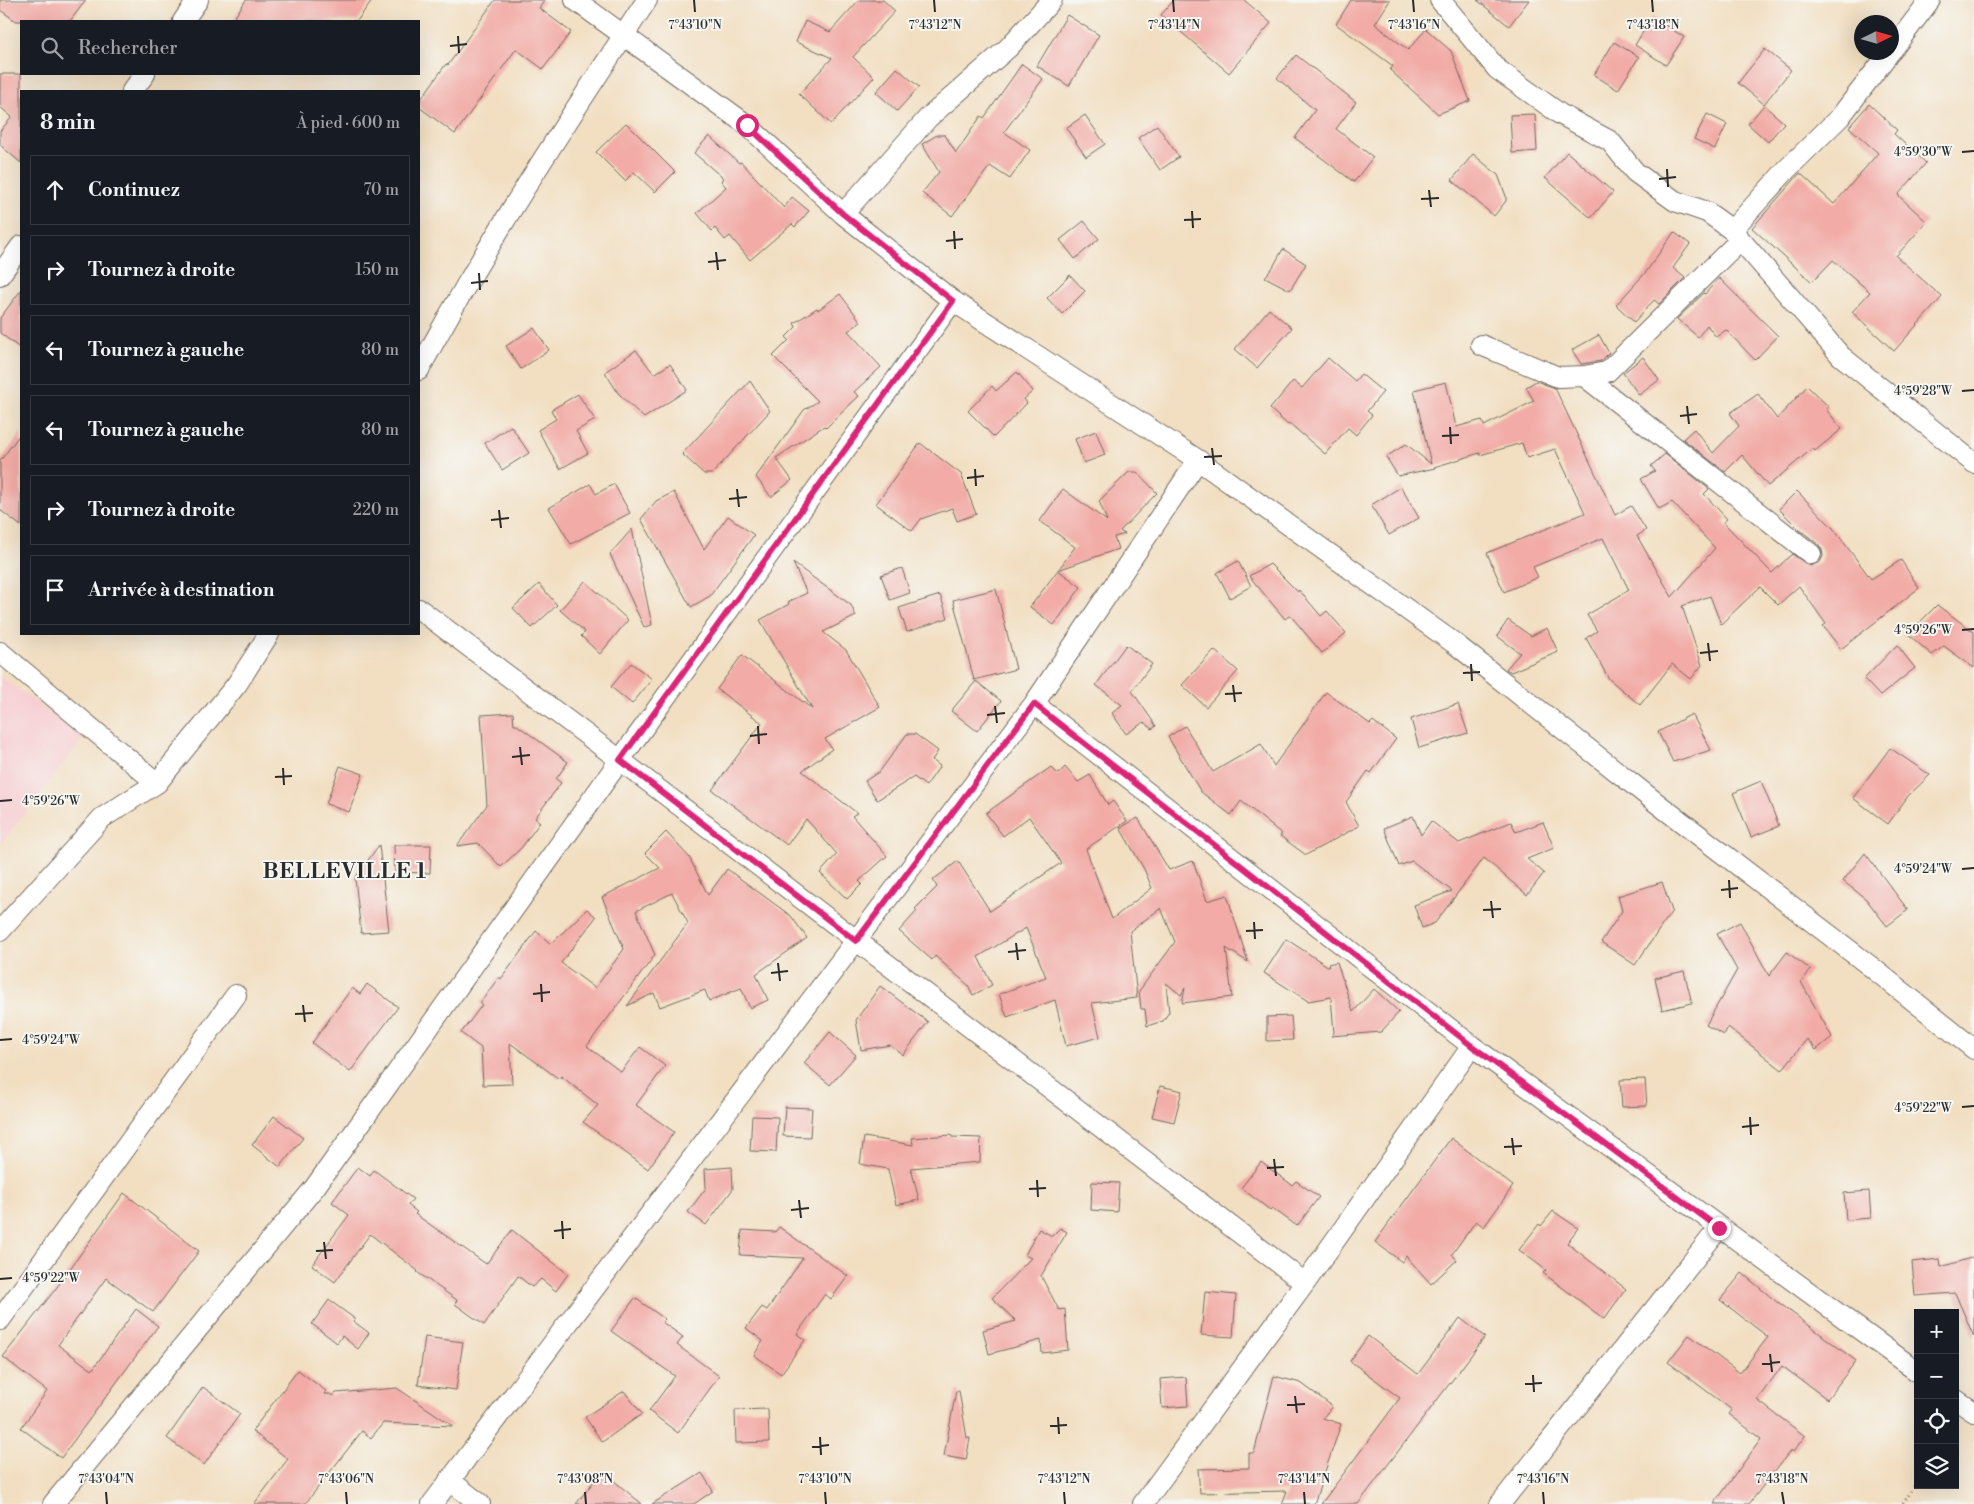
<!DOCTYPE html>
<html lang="fr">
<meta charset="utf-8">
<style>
:root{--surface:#171b24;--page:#20242c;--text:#f1f3f6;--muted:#9ea1a6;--line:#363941}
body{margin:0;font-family:"Libre Bodoni",serif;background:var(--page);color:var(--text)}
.controls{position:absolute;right:15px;bottom:15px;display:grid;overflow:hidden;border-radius:0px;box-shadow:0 5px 20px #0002}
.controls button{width:45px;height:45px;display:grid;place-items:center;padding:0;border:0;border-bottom:1px solid var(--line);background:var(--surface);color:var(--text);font:25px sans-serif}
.compass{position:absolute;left:1854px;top:15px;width:45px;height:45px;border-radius:50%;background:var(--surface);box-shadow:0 5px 20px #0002;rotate:85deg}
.stop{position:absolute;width:15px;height:15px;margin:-11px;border:4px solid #db2777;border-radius:50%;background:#fff}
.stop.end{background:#db2777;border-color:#fff;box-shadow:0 1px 5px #0008}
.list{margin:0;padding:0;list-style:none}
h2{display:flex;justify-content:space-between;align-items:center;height:65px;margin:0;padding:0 20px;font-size:21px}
h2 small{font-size:16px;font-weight:400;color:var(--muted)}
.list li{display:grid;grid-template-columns:32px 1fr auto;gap:15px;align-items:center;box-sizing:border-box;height:70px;margin:0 10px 10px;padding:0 10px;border:1px solid var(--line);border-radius:0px}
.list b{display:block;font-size:19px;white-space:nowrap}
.list em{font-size:16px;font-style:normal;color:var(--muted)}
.icon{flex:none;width:28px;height:28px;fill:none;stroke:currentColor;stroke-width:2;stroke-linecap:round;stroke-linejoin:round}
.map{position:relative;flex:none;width:1974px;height:1504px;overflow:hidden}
.search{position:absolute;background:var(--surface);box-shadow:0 5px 20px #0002;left:20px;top:20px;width:400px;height:55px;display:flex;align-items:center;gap:12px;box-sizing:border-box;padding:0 18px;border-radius:0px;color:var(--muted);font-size:19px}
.panel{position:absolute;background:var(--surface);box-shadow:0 5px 20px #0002;left:20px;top:90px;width:400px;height:545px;border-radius:0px}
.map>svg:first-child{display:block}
.built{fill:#f7cfd3}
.building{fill:#f2aba6}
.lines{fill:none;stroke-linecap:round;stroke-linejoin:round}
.street-casing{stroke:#716a60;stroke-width:22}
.path{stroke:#716a60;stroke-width:3;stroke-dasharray:1 4;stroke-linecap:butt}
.street{stroke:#fff;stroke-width:20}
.route{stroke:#db2777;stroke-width:6}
.ticks{fill:none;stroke:#2b2b2b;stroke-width:2}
.labels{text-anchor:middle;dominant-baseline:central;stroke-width:4;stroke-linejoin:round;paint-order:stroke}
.district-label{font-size:21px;font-weight:bold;letter-spacing:1px;fill:#2b2b2b;stroke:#f6f6f2}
.ticks-label{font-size:12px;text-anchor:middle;fill:#2b2b2b;stroke:#f6f6f2;stroke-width:4;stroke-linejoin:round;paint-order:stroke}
</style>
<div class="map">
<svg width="1974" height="1504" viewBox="0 0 1974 1504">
<rect width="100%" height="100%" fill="#f6f6f2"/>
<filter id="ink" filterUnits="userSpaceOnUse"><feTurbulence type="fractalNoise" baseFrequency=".02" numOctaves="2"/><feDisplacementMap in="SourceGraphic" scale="10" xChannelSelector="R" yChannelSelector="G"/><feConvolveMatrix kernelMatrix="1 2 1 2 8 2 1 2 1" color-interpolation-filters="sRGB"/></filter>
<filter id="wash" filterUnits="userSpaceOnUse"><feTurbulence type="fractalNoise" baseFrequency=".0096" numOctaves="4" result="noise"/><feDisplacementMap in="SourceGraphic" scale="20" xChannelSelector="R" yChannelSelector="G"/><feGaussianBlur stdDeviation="1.12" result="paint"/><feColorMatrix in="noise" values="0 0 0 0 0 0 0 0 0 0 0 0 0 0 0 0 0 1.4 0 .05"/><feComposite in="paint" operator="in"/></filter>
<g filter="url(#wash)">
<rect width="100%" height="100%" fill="#f2dfc2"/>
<!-- built -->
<path class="built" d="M0 676 84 737 0 845Z"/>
<g id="blocks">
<!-- building -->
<path class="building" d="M0 0H86L70 21H16L0 10Z
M246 0H372L357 21H232Z
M495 0H545L539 8 571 32 543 69 516 49 455 134 419 107V102L446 64 448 65Z
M859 0H883L895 11 853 57 874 77 831 124 799 94 832 58 796 42 805 21 830 32Z
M1174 0H1244L1271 23 1229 73 1161 15Z
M1351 0H1390L1375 24 1408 50 1426 29 1451 51 1470 101 1438 114 1390 70 1393 66 1336 24Z
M1477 0H1529L1509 26Z
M1067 15 1099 35 1069 86 1037 66Z
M1652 17 1684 37 1666 65 1635 45Z
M1614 42 1639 57 1618 90 1594 75Z
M1765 49 1791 70 1764 104 1738 83Z
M1296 55 1356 102 1336 129 1373 157 1354 182 1295 138 1315 110 1277 78Z
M1022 64 1043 79 1004 132 1030 150 1010 179 990 166 952 216 922 193 939 172 922 144 937 135H945L956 153 981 116 984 118Z
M897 68 919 87 897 111 876 92Z
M0 74H21V163L0 145V131L12 117 0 107Z
M1869 104 1897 130 1894 134 1926 163 1898 195 1927 222 1896 256 1942 297 1894 351 1852 312 1870 292 1833 260 1812 282 1752 228 1800 173 1834 204 1878 153 1849 127Z
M1764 105 1784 123 1768 142 1748 124Z
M1535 114 1537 151 1512 153 1510 115Z
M1707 114 1727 124 1715 149 1694 139Z
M1085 115 1105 144 1086 157 1066 128Z
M626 123 675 172 655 192 634 172 625 181 596 152Z
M1157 125 1179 157 1160 170 1138 138Z
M709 136 739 163 741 162 784 208 792 197 809 211 795 227 792 224 750 260 730 236 725 240 715 228 712 231 697 213 726 187 721 181 723 178 694 153Z
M1567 152 1613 192 1591 218 1545 178Z
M1473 154 1498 175 1506 196V201L1494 216 1452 180Z
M1084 221 1099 239 1075 259 1060 240Z
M1674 232 1690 244 1673 268 1685 278 1659 304 1654 300 1634 322 1616 305 1646 272Z
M1283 249 1306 264 1290 290 1265 277 1273 267Z
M1070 275 1085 291 1062 314 1047 298Z
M1719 278 1778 336 1755 360 1726 330 1716 337 1707 325 1698 337 1677 319 1704 293 1705 294Z
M21 290V349L0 333V318Z
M840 294 861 322 848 331 881 367 854 392 859 396 826 428 824 426 776 458 792 480 771 497 756 477 804 410 818 401 773 356 789 340 786 337 796 327 794 323 817 308 818 310Z
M1269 309 1292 328 1257 368 1235 349Z
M534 328 549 350 521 369 506 346Z
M1599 335 1609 353 1601 361 1581 364 1572 350Z
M636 350 654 374 670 364 687 390 644 418 618 393 605 372Z
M1643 357 1659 380 1639 395 1623 373Z
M1328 358 1355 381 1361 374 1383 392 1367 411 1372 415 1356 435 1348 428 1325 454 1289 423 1288 425 1270 409 1293 381 1302 388Z
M1017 372 1033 391 1024 399 1027 403 994 437 968 411 992 386 996 391Z
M750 381 770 411 712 474H704L682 454Z
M1536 381 1555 388 1615 515 1631 506 1646 530 1637 536 1672 597 1715 548 1672 502 1659 509 1641 479 1655 471 1651 466 1665 454 1709 489 1704 494 1727 519 1723 522 1772 573 1792 554 1810 566 1820 562 1823 556 1822 550 1819 545 1799 529 1779 509 1797 491 1833 528 1871 579 1901 560 1919 588 1841 649 1823 626 1826 624 1799 586 1778 605 1760 587 1721 624 1710 596 1682 606 1702 665 1691 679 1672 664 1640 705 1609 679 1586 638 1597 631 1587 615 1629 590 1603 538 1533 567 1538 577 1504 592 1487 553 1585 513 1555 449 1527 458 1522 443 1480 455V453L1434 467 1435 468 1398 476 1386 457 1406 444 1431 464 1414 390 1446 382 1456 427 1482 420 1484 426 1534 401 1526 387Z
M1807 386 1829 407 1826 409 1842 429 1815 451 1813 448 1768 486 1742 455 1725 472 1683 439 1694 429 1713 453 1739 426 1730 413 1758 394 1777 419Z
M578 394 595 420 576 431 588 453 560 469 538 430 556 419 551 410Z
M511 426 529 453 502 470 485 443Z
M1096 431 1105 455 1084 463 1075 439Z
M21 433V526L0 510V461Z
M920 443 961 474 976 514 957 521 952 508 921 519 912 531 876 504Z
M1129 472H1137L1157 493 1120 531 1125 534 1114 537 1118 549 1058 570 1075 547 1040 521 1063 489 1107 521 1099 501Z
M590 484 596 494 614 484 630 513 571 544 549 508Z
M1401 487 1419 518 1389 535 1371 505Z
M674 492 704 549 728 516 754 535 710 596 691 607 641 519 656 501Z
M632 529 652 625 644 627 610 554Z
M1238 561 1251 586 1230 598 1217 573Z
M793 563 851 605 856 616 823 632 846 650 880 707 825 739 832 749 802 771 857 813 852 816 887 856 859 881 862 884 847 899 820 873 837 854 806 819 787 845 712 790 762 723 717 689 742 655 812 709 760 620 789 604 788 602 807 593Z
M1270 564 1298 592 1299 590 1321 616 1327 611 1346 633 1322 653 1290 615 1285 619 1249 576Z
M902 568 910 593 890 600 881 575Z
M1058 570 1081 587 1054 625 1030 607Z
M585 581 628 620 600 654 581 636 585 632 560 610Z
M539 584 557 605 532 628 513 608Z
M996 589 1016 669 974 680 953 600Z
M940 595 948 618 907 632 899 608Z
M1937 605 1974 632V668L1944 646 1932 655 1908 634Z
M1508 620 1531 636 1547 628 1558 652 1511 672 1506 669 1520 653 1497 636Z
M1126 645 1152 664 1132 691 1156 726 1152 729 1144 722 1126 734 1112 713 1122 705 1096 685Z
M1897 645 1915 668 1880 696 1864 679Z
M1214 650 1238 671 1206 707 1182 685Z
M631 663 652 679 632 704 611 687Z
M976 681 1001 701 977 731 951 711Z
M1326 692 1370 724 1373 721 1396 739 1371 773 1368 771 1346 802 1359 826 1306 855 1280 836 1282 834 1241 801 1231 815 1201 792 1168 737 1185 726 1213 772 1261 744 1274 766Z
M1458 704 1468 733 1419 748 1411 719Z
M513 713 514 725H517L568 762 556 779 561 783 535 818 540 822 522 847 501 867 478 843 457 846 487 805 481 715Z
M1692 714 1711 750 1673 762 1658 732Z
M907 734H915L938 751 932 760 940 766 926 786 914 777 877 800 865 781 880 771Z
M1890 748 1930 775 1908 796 1888 824 1853 798Z
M340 766 363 774 349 812 326 804Z
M1051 767 1058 774 1065 767 1078 782 1090 775 1108 805 1113 801 1127 821 1086 849 1112 919 1152 888 1144 869 1120 828 1138 818 1169 870 1193 861 1207 901 1227 895 1248 962 1226 948 1232 997 1182 1003 1185 988 1181 995 1166 983 1169 1012 1163 1021 1147 1026 1145 1009H1141L1139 991 1175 942 1161 908 1130 931 1137 998 1092 1003 1100 1037 1066 1046 1055 1000 1007 1017 999 994 1046 977 1026 928 978 957 992 985 973 995 968 985 935 956 932 960 899 931 917 911 915 909 937 887 933 880 958 861 990 911 1061 863 1029 817 1003 836 986 813Z
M1761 781 1779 826 1751 837 1733 793Z
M1413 816 1421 835 1431 821 1459 843 1511 822 1516 832 1543 822 1554 848 1527 859 1544 873 1527 895 1484 858 1435 923 1422 928 1414 905 1452 891 1412 861 1399 866 1384 828Z
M666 832 689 857 708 895 727 869 791 916 807 938 756 974 768 1000 750 1008 741 988 709 1001 705 990 660 1007 654 993 627 1006 688 923 672 893 636 911 655 955 587 1046 621 1072 640 1047 665 1066 636 1105 674 1132 648 1169 583 1122 598 1105 561 1076 559 1079 510 1043 512 1084 483 1085 481 1048 461 1033 482 1005 480 1003 499 977 501 979 536 931 551 944 587 909 596 917 561 963 595 988 624 949 602 897 660 868 645 853Z
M379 845 389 931 361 933 355 878Z
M394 845H431L430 873 395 872Z
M1865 853 1908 910 1887 926 1866 899 1843 881Z
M1662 882 1672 911 1635 965 1601 942 1622 911 1618 896Z
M1740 922 1769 976 1787 952 1811 970 1801 982 1832 1037 1816 1050 1807 1039 1782 1070 1728 1027 1724 1035 1706 1025 1737 970 1717 934Z
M1286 939 1329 967 1328 964 1337 962 1353 1012 1374 989 1399 1012 1381 1032 1331 1036 1334 1033 1331 997 1308 1001 1264 973Z
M1684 971 1692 1003 1662 1010 1655 978Z
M367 984 398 1007 350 1072 312 1043 352 988 360 994Z
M880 986 928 1022 903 1055 890 1045 861 1050 856 1020Z
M1291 1016 1293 1040 1267 1041V1017Z
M830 1032 856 1055 830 1085 804 1063Z
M1645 1079 1647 1106 1622 1107 1620 1080Z
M1160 1086 1182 1091 1174 1122 1152 1117Z
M785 1107 812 1108 810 1137 783 1136Z
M274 1116 303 1138 280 1167 252 1145Z
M752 1116 778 1117 776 1152 750 1151Z
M951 1135 952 1137 981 1138 980 1162 911 1168 919 1200 896 1205 888 1169 860 1164 864 1137 913 1145 912 1138Z
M1451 1138 1513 1186 1484 1227 1476 1221 1452 1254 1457 1260 1431 1284 1406 1256 1402 1262 1375 1242Z
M1261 1162 1292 1185 1296 1181 1319 1197 1297 1226 1272 1208 1270 1210 1241 1188Z
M358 1167 370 1176 374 1170 413 1199 408 1205 417 1212 415 1214 486 1264 512 1230 568 1274 556 1291 541 1279 532 1287 518 1276 484 1325 455 1304 457 1300 417 1272 418 1271 370 1234 335 1282 312 1265 349 1215 332 1202Z
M732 1167 733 1189 706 1225 688 1212 706 1188 705 1169Z
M1092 1182 1119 1183 1117 1212 1091 1210Z
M1869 1191 1871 1218 1846 1220 1844 1193Z
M124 1193 199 1251 153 1312 106 1278 58 1345 92 1370 136 1309 158 1326 61 1458 21 1428 47 1391 3 1357 57 1287Z
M1553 1211 1578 1228 1567 1243 1626 1289 1604 1319 1543 1273 1546 1270 1519 1250 1539 1224 1541 1226Z
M779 1227 848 1276 831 1299 825 1294 797 1334 805 1340 781 1374 754 1355 763 1341 746 1328 762 1307 767 1310 803 1258 740 1255 742 1230 775 1232Z
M1060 1228 1067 1232 1041 1276 1059 1310 1065 1309 1068 1350 1042 1353 1041 1340 989 1354 983 1330 1016 1321 992 1298 1031 1258 1025 1255 1039 1229 1052 1236Z
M1974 1257V1337L1955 1293 1915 1296 1912 1262 1940 1259 1941 1267Z
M1742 1273 1778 1303V1302L1856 1361 1827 1399 1782 1366 1757 1400 1805 1436 1793 1452 1791 1450 1749 1504H1714L1761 1439 1729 1414 1732 1410 1668 1362 1689 1335 1740 1373 1768 1337 1720 1300Z
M1205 1292 1236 1295 1233 1337 1201 1335Z
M635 1298 665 1319 662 1322 683 1337 677 1345 719 1376 678 1433 649 1411 675 1376 611 1331Z
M329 1300 355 1319 353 1321 369 1333 358 1349 342 1336 337 1343 312 1324Z
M1460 1318 1485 1337 1358 1504H1321L1400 1398 1350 1361 1368 1336 1418 1374Z
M425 1337 463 1342 456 1390 418 1385Z
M298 1370 326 1391 324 1394H330L333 1396 336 1393 397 1388 453 1426 383 1423 371 1438 362 1431 305 1504H254L288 1459 252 1431Z
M1274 1376 1301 1383 1332 1406 1323 1418 1341 1424 1314 1504H1282L1287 1491 1200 1493 1198 1469 1249 1468V1453H1254Z
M1186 1377 1188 1406 1162 1408 1160 1379Z
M203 1387 240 1414 204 1465 167 1438Z
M624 1391 642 1414 602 1442 585 1417Z
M956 1391H959L967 1438H970L966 1460 944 1456Z
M768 1409 769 1442 736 1443 735 1410Z
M602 1471 642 1504H576Z
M702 1473 713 1491 694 1504H652Z"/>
</g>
</g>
<g filter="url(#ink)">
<use href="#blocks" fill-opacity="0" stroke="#716a60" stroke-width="1"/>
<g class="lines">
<defs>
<path id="street" d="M575 0 747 125 843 214 953 301 1198 460 1454 643 1658 804 1870 966 1974 1049
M1440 0 1497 69 1560 114 1610 141 1635 172 1675 201 1707 212 1732 230 1787 169 1840 117 1890 52
M183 21 198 0
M1892 50 1930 0
M132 91 145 74
M843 214 928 118 1008 48 1052 0
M1732 230 1841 356 1974 463
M0 275 21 246
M1481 345 1558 377 1584 376 1607 372 1740 240
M419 370C487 242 567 121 647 0
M1584 376 1811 554
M419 609 620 760 1305 1283
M0 652 157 783
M1034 704 1472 1046 1918 1372
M0 931 102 818 157 783 237 684 269 634
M0 1320 236 995
M1955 1399 1974 1412
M449 1480 480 1504
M53 1504 315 1187 620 760 953 301
M432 1504 1034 704 1198 460
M1143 1504 1305 1283 1472 1046
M1500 1504 1719 1228"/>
</defs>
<!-- street casing -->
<use href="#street" class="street-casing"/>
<!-- path -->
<path class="path" d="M1903 1504 1918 1480"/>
<!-- street -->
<use href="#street" class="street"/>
</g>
</g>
<g class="lines" filter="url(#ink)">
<!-- route -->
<path class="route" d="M747 125 843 214 953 301 620 760 856 941 1034 704 1472 1046 1719 1228"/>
</g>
<!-- ticks -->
<path class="ticks" d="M694 0 695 12M934 0 935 12M1173 0 1174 12M1413 0 1414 12M1652 0 1653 12M458 36 459 53M450 46 467 44M1962 152 1974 151M1667 169 1668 187M1659 179 1676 177M1429 190 1431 207M1421 199 1439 198M1192 211 1193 228M1184 220 1201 219M954 231 955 249M946 241 963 239M716 252 718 270M708 262 726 260M479 273 480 290M471 283 488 281M1962 391 1974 390M1687 406 1689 424M1680 416 1697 414M1450 427 1451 444M1442 436 1459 435M1212 448 1214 465M1204 457 1222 456M975 469 976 486M967 478 984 476M737 489 739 507M729 499 747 497M499 510 501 528M491 520 509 518M1962 630 1974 629M1708 643 1710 661M1700 653 1718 651M1471 664 1472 681M1463 673 1480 672M1233 685 1235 702M1225 694 1242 693M995 706 997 723M987 715 1005 713M758 726 759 744M750 736 767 734M520 747 522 765M512 757 530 755M283 768 284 785M275 777 292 776M0 801 12 800M1962 869 1974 868M1729 880 1730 898M1721 890 1738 888M1491 901 1493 918M1483 910 1501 909M1254 922 1255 939M1246 931 1263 930M1016 943 1018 960M1008 952 1026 950M778 963 780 981M771 973 788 971M541 984 542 1002M533 994 550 992M303 1005 305 1022M295 1014 313 1013M0 1040 12 1039M1962 1107 1974 1106M1750 1117 1751 1135M1742 1127 1759 1125M1512 1138 1514 1155M1504 1147 1522 1146M1274 1159 1276 1176M1267 1168 1284 1167M1037 1180 1038 1197M1029 1189 1046 1188M799 1200 801 1218M791 1210 809 1208M562 1221 563 1239M554 1231 571 1229M324 1242 326 1259M316 1251 333 1250M0 1279 12 1278M1770 1354 1772 1372M1762 1364 1780 1362M1533 1375 1534 1392M1525 1384 1542 1383M1295 1396 1297 1413M1287 1405 1305 1404M1058 1417 1059 1434M1050 1426 1067 1425M820 1437 821 1455M812 1447 829 1445M106 1492 107 1504M346 1492 347 1504M585 1492 586 1504M825 1492 826 1504M1064 1492 1065 1504M1304 1492 1305 1504M1543 1492 1544 1504M1782 1492 1784 1504"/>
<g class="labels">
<!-- district labels -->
<g class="district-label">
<text x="345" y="872">BELLEVILLE 1</text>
</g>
</g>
<g class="ticks-label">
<text x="695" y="29">7°43'10"N</text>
<text x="935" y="29">7°43'12"N</text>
<text x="1174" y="29">7°43'14"N</text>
<text x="1414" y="29">7°43'16"N</text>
<text x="1653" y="29">7°43'18"N</text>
<text x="1923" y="156">4°59'30"W</text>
<text x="1923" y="395">4°59'28"W</text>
<text x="1923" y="634">4°59'26"W</text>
<text x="51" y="805">4°59'26"W</text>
<text x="1923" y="873">4°59'24"W</text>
<text x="51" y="1044">4°59'24"W</text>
<text x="1923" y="1112">4°59'22"W</text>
<text x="51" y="1282">4°59'22"W</text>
<text x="106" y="1483">7°43'04"N</text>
<text x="346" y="1483">7°43'06"N</text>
<text x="585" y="1483">7°43'08"N</text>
<text x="825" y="1483">7°43'10"N</text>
<text x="1064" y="1483">7°43'12"N</text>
<text x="1304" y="1483">7°43'14"N</text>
<text x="1543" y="1483">7°43'16"N</text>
<text x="1782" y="1483">7°43'18"N</text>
</g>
</svg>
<div class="controls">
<button>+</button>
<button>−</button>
<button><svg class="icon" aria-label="locate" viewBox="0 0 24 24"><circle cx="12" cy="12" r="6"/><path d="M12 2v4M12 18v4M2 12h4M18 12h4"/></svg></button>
<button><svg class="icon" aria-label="layers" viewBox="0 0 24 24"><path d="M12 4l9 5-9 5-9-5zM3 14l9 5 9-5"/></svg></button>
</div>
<svg class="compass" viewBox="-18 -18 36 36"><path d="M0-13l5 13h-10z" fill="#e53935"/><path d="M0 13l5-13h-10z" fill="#9ea1a6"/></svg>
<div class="stop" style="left:747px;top:125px"></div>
<div class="stop end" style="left:1719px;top:1228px"></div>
<div class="search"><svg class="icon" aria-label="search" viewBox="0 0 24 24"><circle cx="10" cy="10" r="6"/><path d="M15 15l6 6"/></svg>Rechercher</div>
<section class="panel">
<h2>8 min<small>À pied · 600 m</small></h2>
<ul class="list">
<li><svg class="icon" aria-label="ahead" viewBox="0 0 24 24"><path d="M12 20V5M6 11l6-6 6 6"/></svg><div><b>Continuez</b></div><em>70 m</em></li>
<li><svg class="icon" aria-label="right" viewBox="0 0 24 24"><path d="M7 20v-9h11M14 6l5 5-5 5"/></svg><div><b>Tournez à droite</b></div><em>150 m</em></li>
<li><svg class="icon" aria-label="left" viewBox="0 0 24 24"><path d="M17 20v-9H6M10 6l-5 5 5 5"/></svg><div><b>Tournez à gauche</b></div><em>80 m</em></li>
<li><svg class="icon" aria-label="left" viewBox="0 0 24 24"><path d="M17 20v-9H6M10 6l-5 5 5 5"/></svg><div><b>Tournez à gauche</b></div><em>80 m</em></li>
<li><svg class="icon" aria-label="right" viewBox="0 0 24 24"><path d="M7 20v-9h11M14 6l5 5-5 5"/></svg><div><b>Tournez à droite</b></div><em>220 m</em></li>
<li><svg class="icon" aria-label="arrive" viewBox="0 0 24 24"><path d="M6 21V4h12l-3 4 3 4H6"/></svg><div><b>Arrivée à destination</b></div></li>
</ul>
</section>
</div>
